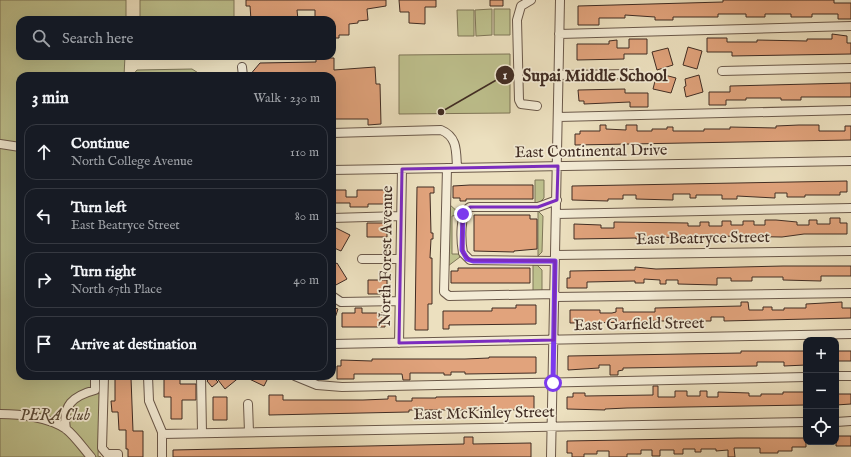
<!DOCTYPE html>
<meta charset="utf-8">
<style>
:root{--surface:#171b24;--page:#242831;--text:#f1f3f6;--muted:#9ea1a6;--line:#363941}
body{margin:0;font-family:"IM FELL English",serif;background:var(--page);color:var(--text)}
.controls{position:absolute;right:12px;bottom:12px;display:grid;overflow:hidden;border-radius:8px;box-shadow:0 4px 16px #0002}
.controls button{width:36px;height:36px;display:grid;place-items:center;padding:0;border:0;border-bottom:1px solid var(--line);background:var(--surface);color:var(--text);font:20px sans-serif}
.stop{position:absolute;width:12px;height:12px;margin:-9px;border:3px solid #7c3aed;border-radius:50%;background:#fff}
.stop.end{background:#7c3aed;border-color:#fff;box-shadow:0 1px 4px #0008}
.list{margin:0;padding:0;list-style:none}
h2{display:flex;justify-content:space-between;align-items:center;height:52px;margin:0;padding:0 16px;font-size:17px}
h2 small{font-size:13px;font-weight:400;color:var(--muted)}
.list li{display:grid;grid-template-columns:26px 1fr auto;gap:12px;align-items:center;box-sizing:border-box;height:56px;margin:0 8px 8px;padding:0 8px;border:1px solid var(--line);border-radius:12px}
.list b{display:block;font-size:15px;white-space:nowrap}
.list p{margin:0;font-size:13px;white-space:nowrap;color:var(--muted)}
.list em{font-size:13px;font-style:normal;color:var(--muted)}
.icon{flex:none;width:22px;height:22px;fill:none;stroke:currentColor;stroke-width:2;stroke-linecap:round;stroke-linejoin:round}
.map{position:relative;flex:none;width:851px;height:457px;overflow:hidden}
.search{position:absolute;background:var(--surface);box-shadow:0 4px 16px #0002;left:16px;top:16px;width:320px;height:44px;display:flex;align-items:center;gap:10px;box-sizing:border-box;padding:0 14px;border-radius:12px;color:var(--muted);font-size:15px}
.panel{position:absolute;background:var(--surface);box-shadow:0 4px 16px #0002;left:16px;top:72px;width:320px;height:308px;border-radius:12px}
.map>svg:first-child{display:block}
.green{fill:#bec18e;stroke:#7f7658}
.building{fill:#e1a37c;stroke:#402c23}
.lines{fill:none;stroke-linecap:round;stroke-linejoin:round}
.minor-casing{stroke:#6b594a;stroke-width:10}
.minor{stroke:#f3ebd5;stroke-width:8}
.route{stroke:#7c3aed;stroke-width:5}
.marked{fill:none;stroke:#7b2cbf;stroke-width:3;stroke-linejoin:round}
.labels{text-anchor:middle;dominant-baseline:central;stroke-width:3.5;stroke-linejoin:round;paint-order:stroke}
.street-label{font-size:16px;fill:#402c23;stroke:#f3ebd5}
.park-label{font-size:16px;font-style:italic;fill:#594a38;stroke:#f3ebd5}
.leader{fill:none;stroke:#402c23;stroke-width:1.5}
.callout-dot{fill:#402c23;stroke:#f3ebd5;stroke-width:1.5}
.mark-label{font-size:12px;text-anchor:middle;font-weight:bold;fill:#fff}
.callout-label{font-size:17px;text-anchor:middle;font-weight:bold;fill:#402c23;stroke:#f3ebd5;stroke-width:3.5;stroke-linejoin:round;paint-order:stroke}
</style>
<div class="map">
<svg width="851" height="457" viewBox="0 0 851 457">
<rect width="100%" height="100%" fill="#ece0bf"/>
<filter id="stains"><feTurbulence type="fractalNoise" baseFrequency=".005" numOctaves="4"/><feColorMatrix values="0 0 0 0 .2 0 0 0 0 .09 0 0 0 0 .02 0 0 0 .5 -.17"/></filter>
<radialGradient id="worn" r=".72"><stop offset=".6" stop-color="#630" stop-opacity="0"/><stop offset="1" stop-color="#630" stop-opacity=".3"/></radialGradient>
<!-- green -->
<path class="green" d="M0 0H126V20H20V56H125L124 76H20V376H101L98 456 101 457H0Z
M140 0H234V20H140Z
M492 9V35L476 36 475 10Z
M494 9H510V35H494Z
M457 10H474V36H458Z
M510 54V113L399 114V55Z
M192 69 203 76H132L137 70Z
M535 180H544V198L539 203H535Z
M449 204 459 213 458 215 452 216V254H459L460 257 448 266Z
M538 211 543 216 542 252 538 256Z
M533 265H537L542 270V291L533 292Z"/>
<!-- building -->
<path class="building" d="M246 0H386V6L367 9 368 20 358 21V23L349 24V35H339V38H332V20H315V10H297L298 20H251L250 6H246Z
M399 0H436V7H425V24L409 23V12H400Z
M490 0H503V6H490Z
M723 0H834V3H851V19H838V14H812V17H791V14H765V17H746V14H718V17H673V20H655V17L625 15V18H599V25H578V6L723 2Z
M832 34 847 36V43H851V54L732 56V52H707V38H727V42H757V40L807 41V39H832Z
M629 39H647V54H624V59L577 60V44H609V41L617 40V48H629Z
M688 47 702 51 697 69 683 65Z
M668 48 673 65 657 70 652 52Z
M316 58H334V70L375 67 376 84H380L381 124 368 125V119H332V76H249L260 63 316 62Z
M657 73 676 78 671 93 653 89Z
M699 75 703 92 686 97 684 87 686 86 685 79Z
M851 83V97H801V100H781V98H746V100H726V105H709V92H730V86Z
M625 89V93H648V107H630V102L584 104V101H579L578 90Z
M600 125H606V129L626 130V125H637V131H652V129H667V127H673V131H704V129H730V127L776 128V126L799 125H819V131H845V126H851V140L575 145V134H580V131H600Z
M847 181V192H840V195H805V197H787V193H775V198L737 196V199H722V195H696V198H690V194H673V200L636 199V195H623V199H608V201L572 200V186Z
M470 185H533V199H466V201H460V198H453V186Z
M417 187H434V193H430L431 233H433V239H431L430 258H432V304H428V330H415Z
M332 190H346V197H357V190H390V204H368V207H350V203H332Z
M474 215H530V219H537V249L514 251V252L474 251Z
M830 218H840V223H847V234H804L782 237 717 236H697V238L653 237V239H636V238L574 239V224L601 225V228H614V222L688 223V226H700V222H709V226H722V221H731V225H743V221H754V225H765V220H776L797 222V225H809V220H817V224H830Z
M367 223H387V237H367Z
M332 226 350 235 341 251 332 247Z
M337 263 347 279 334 286 332 283V266Z
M783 266H851V276H821V281L783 280V277H752V281H731V278H717V285L678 284V280H666V284H660V280L644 279V283H635V281L587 282V288H567V278H570V271L635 270V267L656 269Z
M458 268H530V283H451V271H458Z
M368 280H387V294H368Z
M741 302H748L749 310H763V307H772V310H784V308H806V304L842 302V308H851V318L724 321V317H711V321H651V322L570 323V310H600V313H612L616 312V308H623V312H655V308L741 306Z
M516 305H536V324L449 325V329H443V311H492V308H516Z
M332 307 338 309 333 324H332Z
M355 308H362V313H385V327H342V313H355Z
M741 351H806V365L784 366V362H757V366L623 368V370L618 371V375H610V365H599V368L568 370V356L741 353Z
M836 351H851V361H836Z
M489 357H536V373L465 374V372H451V375H444V373H410V380H403L402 374H354V379H337V366H341V360L372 361V359H465L489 358Z
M212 376 218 382 212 387 207 381Z
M215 376H241L225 389Z
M243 376H269L264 386Z
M115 378H131L133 431H143V457H128V449H126V430H119L118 412H112L111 401H115Z
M164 378H180V384H196V400H182V419H171V397H164Z
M653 386H658V397H675V391H687V396H700V391H707V397H718V392L749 393V396H761V394H783V392H806V405L627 408 605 409V410L567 409V397H573V393H585V396L653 395Z
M836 394H851V404L836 405Z
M269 395H283V400H363L388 399V396H396V401H412V398H436V397L534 396V410H409V412L269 415Z
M213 397H227V420H213Z
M836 436H851V446H836Z
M464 437H473V444L531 443V457H173V450L464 444Z
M738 438H806V447H792V451H778V453H760V448H734L735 457H728V450L716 451V449H701V452H695V449H683V454H674V450H660V456H652V450H641V454H627V457H609V451H597V454H584V457H572V453H567V441Z"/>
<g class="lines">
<defs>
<path id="minor" d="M531 0 521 6 517 20 519 100 521 104 537 106
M559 34 851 26
M242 67 243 76
M722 71 851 68
M558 75 633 74
M558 117 851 110
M332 133 441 130C458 137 456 152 457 168
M0 144 20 147
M447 168 444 292 449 296 555 294
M332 170 851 161
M556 214 851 208
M332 218 401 216
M555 255 851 251
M362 259H400
M555 261 470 260 463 253C461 242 459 213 470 207H538L557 200
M332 296 341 302 399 301
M555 297 851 293
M399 343 402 169
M332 344 851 334
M104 376 102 448 107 454H118V457
M148 376 149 401 162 432V457
M201 376 202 433
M295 376 317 385 342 387 806 377
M836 376H851
M248 404 249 432
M0 414C20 414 49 417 66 429 75 436 83 448 91 457
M836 422 851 421
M66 429C62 405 73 396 95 390V376
M162 434 806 422
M551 457 560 0"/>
</defs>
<!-- minor casing -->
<use href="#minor" class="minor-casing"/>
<!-- minor -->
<use href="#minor" class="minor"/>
</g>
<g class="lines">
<!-- route -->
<path class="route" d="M463 214 462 250 467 259 473 261H555L553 383"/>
</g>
<!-- marked area -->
<path class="marked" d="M558 166 557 200 538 207H470L462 217 463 253 470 260 555 261 554 340 399 343 402 169Z"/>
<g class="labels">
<!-- street labels -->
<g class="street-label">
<text transform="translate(591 152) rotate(-1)">East Continental Drive</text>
<text transform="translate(703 239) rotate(-1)">East Beatryce Street</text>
<text transform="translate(387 256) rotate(-89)">North Forest Avenue</text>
<text transform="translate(639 325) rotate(-1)">East Garfield Street</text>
<text transform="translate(484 414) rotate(-1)">East McKinley Street</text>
</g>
<!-- park labels -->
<g class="park-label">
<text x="55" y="416">PERA Club</text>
</g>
</g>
<!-- callouts -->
<path class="leader" d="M441 112L505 75"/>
<g class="callout-dot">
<circle cx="441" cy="112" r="4"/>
<circle cx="505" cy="75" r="10"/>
</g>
<g class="mark-label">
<text x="505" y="79">1</text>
</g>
<g class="callout-label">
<text x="595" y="81">Supai Middle School</text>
</g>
<rect width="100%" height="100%" filter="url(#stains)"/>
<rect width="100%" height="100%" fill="url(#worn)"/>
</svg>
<div class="controls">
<button>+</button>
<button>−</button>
<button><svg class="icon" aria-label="locate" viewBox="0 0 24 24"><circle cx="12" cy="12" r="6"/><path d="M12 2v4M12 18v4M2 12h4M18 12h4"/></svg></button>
</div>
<div class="stop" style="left:553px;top:383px"></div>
<div class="stop end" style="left:463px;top:214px"></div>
<div class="search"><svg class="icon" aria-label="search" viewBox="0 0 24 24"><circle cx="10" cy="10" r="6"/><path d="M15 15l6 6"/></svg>Search here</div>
<section class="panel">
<h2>3 min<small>Walk · 230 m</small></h2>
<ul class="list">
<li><svg class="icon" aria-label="ahead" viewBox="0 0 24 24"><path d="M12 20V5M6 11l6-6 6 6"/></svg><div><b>Continue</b><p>North College Avenue</p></div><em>110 m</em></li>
<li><svg class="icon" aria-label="left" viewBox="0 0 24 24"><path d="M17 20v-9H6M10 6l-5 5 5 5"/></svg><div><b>Turn left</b><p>East Beatryce Street</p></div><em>80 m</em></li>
<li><svg class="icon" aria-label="right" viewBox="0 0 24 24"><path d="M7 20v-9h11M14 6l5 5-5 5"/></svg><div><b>Turn right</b><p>North 67th Place</p></div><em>40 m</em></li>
<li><svg class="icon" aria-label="arrive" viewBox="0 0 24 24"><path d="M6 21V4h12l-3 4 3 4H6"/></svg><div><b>Arrive at destination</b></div></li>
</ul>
</section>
</div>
